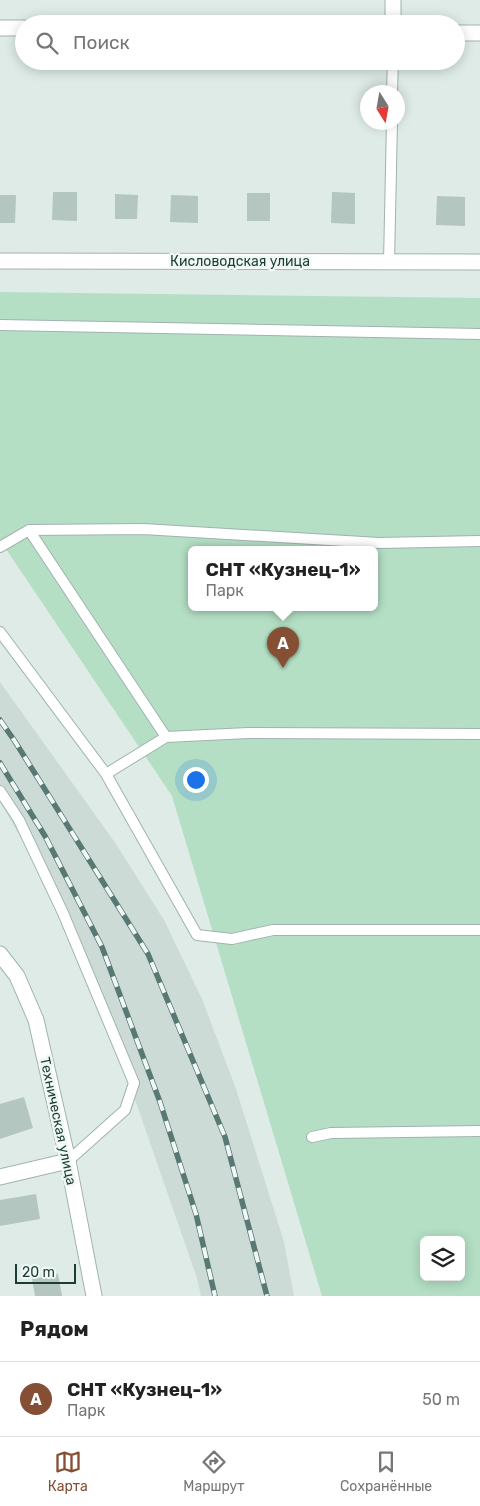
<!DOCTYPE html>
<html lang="ru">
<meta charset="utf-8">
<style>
:root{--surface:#fff;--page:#f6f6f6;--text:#222;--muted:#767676;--line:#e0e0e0;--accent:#854f33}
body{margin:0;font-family:Rubik,sans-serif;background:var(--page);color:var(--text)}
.controls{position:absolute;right:15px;bottom:15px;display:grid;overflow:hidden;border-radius:8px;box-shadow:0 2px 12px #0003}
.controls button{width:45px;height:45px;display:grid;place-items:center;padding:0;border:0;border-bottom:1px solid var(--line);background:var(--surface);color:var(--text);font:25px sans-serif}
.compass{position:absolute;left:360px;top:85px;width:45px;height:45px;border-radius:50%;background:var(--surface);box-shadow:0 2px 12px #0003;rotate:169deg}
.scale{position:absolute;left:15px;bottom:12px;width:61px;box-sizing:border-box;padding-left:5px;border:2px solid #1e3c37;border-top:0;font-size:14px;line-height:18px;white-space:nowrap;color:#1e3c37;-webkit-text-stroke:4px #eff8f4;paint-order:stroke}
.you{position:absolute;left:195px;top:779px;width:18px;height:18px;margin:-12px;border:4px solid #fff;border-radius:50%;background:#1a73e8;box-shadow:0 0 0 8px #1a73e833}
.badge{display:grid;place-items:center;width:32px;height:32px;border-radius:50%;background:var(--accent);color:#fff;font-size:16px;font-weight:700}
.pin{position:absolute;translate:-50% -41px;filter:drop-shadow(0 1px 2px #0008)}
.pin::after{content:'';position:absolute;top:26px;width:18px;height:15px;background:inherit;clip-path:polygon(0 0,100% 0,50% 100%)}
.popup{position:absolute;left:188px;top:546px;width:190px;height:65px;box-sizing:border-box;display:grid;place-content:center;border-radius:8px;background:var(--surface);filter:drop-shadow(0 1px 4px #0005);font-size:16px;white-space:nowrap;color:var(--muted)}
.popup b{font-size:19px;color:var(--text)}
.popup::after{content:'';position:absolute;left:50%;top:100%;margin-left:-10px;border:10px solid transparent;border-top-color:var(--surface)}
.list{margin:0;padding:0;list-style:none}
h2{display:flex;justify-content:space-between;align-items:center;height:65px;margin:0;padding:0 20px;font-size:21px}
h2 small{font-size:16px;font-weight:400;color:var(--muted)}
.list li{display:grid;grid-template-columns:32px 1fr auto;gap:15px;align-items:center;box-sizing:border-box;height:75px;padding:0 20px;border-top:1px solid var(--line)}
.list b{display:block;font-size:19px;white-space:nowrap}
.list p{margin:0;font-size:16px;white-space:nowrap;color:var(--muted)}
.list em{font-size:16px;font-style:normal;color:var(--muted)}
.icon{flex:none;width:28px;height:28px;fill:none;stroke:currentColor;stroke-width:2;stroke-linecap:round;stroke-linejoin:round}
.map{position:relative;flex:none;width:480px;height:1296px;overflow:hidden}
.search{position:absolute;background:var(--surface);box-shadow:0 2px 12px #0003;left:15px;right:15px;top:15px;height:55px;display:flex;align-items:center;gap:12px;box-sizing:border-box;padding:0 18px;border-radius:28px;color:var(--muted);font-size:19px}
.sheet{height:140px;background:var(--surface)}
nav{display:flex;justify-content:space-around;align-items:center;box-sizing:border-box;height:70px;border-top:1px solid var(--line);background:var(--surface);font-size:14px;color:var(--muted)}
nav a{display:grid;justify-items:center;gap:2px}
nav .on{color:var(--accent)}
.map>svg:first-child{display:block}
.built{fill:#ccdbd6}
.green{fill:#b4dfc4;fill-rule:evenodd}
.building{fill:#b3c6c0}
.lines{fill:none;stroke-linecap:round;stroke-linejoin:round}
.service-casing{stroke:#a1b3ae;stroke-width:12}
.minor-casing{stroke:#a1b3ae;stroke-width:17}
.service{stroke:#fff;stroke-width:10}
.minor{stroke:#fff;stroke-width:15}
.rail-casing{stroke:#587873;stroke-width:5.5}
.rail{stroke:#eff8f4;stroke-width:4;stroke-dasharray:11;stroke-linecap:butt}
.labels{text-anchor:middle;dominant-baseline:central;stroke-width:5;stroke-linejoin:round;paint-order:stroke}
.street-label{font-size:14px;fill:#1e3c37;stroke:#eff8f4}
</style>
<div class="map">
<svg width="480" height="1296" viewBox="0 0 480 1296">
<rect width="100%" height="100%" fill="#deebe6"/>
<!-- built -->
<path class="built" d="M0 682 116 844 164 920 202 999 236 1089 284 1242 294 1296H201L197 1278 106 1016 57 902 0 801Z"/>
<!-- green -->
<path class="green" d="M0 292 480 298V1296H322L172 796 0 540ZM192 549H374V607H192ZM424 1240H461V1277H424Z"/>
<!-- building -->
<path class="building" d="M53 192H77V221L52 220Z
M332 192 355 193V224L331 223Z
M247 193H270V221H247Z
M115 194 138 195 137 219H115Z
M0 195H16L15 223H0Z
M171 195 198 196V223L170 222Z
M437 196 465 197V226L436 225Z
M24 1097 33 1128 0 1139V1104Z
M36 1194 40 1219 0 1226V1200Z
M58 1274 62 1296H35L32 1279Z"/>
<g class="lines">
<defs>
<path id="service" d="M392 92 393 61
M389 262 392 122
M0 325 480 334
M29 530 166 737
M0 547 29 530 143 529 379 543 480 541
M0 632 106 774 197 935 232 939 273 930H480
M106 774 166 737 248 733 480 734
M0 791 19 820 63 913 134 1083 125 1110 68 1161
M312 1137 331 1133 480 1131"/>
<path id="minor" d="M393 0V24
M0 28H24
M456 33H480
M0 261 480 262
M0 954 17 976 36 1020 68 1161 94 1296
M0 1177 68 1161"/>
</defs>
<!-- service casing -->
<use href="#service" class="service-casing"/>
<!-- minor casing -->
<use href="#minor" class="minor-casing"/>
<!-- service -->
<use href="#service" class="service"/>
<!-- minor -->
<use href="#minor" class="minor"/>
<defs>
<path id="rail" d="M0 720 14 740 148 954 225 1137 267 1296
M0 763 45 836 102 947 160 1102 196 1214 215 1296"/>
</defs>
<!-- rail casing -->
<use href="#rail" class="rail-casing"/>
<!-- rail -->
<use href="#rail" class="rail"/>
</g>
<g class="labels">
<!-- street labels -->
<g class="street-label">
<text x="240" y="261">Кисловодская улица</text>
<text transform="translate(58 1121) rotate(78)">Техническая улица</text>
</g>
</g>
</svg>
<div class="controls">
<button><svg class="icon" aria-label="layers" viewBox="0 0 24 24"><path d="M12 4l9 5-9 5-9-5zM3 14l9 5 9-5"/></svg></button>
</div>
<svg class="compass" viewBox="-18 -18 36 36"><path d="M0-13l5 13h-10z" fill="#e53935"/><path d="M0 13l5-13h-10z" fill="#767676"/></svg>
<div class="scale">20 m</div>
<div class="you"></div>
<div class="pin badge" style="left:283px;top:668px">A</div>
<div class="popup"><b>СНТ «Кузнец-1»</b>Парк</div>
<div class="search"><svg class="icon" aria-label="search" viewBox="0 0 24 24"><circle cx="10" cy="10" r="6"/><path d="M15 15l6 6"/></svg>Поиск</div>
</div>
<section class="sheet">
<h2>Рядом<small></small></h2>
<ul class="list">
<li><span class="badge">A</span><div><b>СНТ «Кузнец-1»</b><p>Парк</p></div><em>50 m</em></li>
</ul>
</section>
<nav>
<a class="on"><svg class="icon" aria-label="map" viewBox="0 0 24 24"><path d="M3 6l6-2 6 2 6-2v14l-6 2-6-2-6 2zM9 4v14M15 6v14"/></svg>Карта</a>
<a><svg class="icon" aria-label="directions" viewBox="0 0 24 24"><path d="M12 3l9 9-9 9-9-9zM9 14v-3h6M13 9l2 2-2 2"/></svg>Маршрут</a>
<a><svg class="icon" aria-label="saved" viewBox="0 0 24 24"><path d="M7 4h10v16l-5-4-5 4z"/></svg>Сохранённые</a>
</nav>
